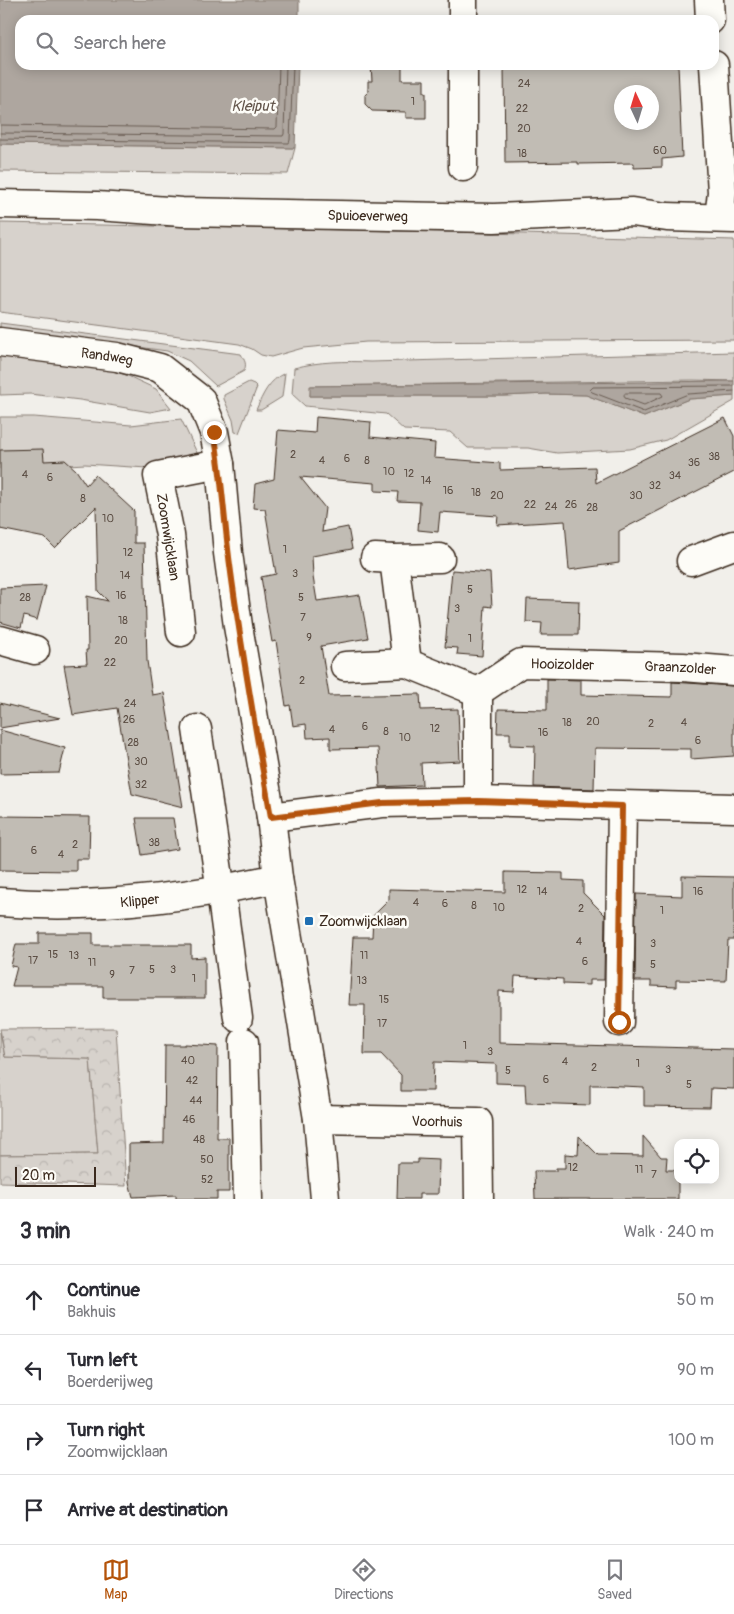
<!DOCTYPE html>
<meta charset="utf-8">
<style>
:root{--surface:#fff;--page:#f2f2f3;--text:#2b2b33;--muted:#7c7c81;--line:#e1e1e2;--accent:#b45309}
body{margin:0;font-family:Pangolin,sans-serif;background:var(--page);color:var(--text)}
.controls{position:absolute;right:15px;bottom:15px;display:grid;overflow:hidden;border-radius:10px;box-shadow:0 2px 12px #0003}
.controls button{width:45px;height:45px;display:grid;place-items:center;padding:0;border:0;border-bottom:1px solid var(--line);background:var(--surface);color:var(--text);font:25px sans-serif}
.compass{position:absolute;left:614px;top:85px;width:45px;height:45px;border-radius:50%;background:var(--surface);box-shadow:0 2px 12px #0003;rotate:356deg}
.scale{position:absolute;left:15px;bottom:12px;width:81px;box-sizing:border-box;padding-left:5px;border:2px solid #3b2a1e;border-top:0;font-size:14px;line-height:18px;white-space:nowrap;color:#3b2a1e;-webkit-text-stroke:4px #fdfcf7;paint-order:stroke}
.stop{position:absolute;width:15px;height:15px;margin:-11px;border:4px solid #b45309;border-radius:50%;background:#fff}
.stop.end{background:#b45309;border-color:#fff;box-shadow:0 1px 5px #0008}
.list{margin:0;padding:0;list-style:none}
h2{display:flex;justify-content:space-between;align-items:center;height:65px;margin:0;padding:0 20px;font-size:21px}
h2 small{font-size:16px;font-weight:400;color:var(--muted)}
.list li{display:grid;grid-template-columns:32px 1fr auto;gap:15px;align-items:center;box-sizing:border-box;height:70px;padding:0 20px;border-top:1px solid var(--line)}
.list b{display:block;font-size:19px;white-space:nowrap}
.list p{margin:0;font-size:16px;white-space:nowrap;color:var(--muted)}
.list em{font-size:16px;font-style:normal;color:var(--muted)}
.icon{flex:none;width:28px;height:28px;fill:none;stroke:currentColor;stroke-width:2;stroke-linecap:round;stroke-linejoin:round}
.map{position:relative;flex:none;width:734px;height:1199px;overflow:hidden}
.search{position:absolute;background:var(--surface);box-shadow:0 2px 12px #0003;left:15px;right:15px;top:15px;height:55px;display:flex;align-items:center;gap:12px;box-sizing:border-box;padding:0 18px;border-radius:15px;color:var(--muted);font-size:19px}
.sheet{height:345px;background:var(--surface)}
nav{display:flex;justify-content:space-around;align-items:center;box-sizing:border-box;height:70px;border-top:1px solid var(--line);background:var(--surface);font-size:14px;color:var(--muted)}
nav a{display:grid;justify-items:center;gap:2px}
nav .on{color:var(--accent)}
.map>svg:first-child{display:block}
.grass{fill:#d7d2cc;stroke:#897e75}
.forest{fill:url(#forest-crowns);stroke:#897e75}
.water{fill:#aea69f;stroke:#80746b}
.lines{fill:none;stroke-linecap:round;stroke-linejoin:round}
.shore{stroke:#695c52;stroke-width:1}
.building{fill:#c1bcb4;stroke:#3b2a1e;fill-rule:evenodd}
.minor-casing{stroke:#3b2a1e;stroke-width:31}
.minor{stroke:#fdfcf7;stroke-width:28}
.route{stroke:#b45309;stroke-width:6}
.poi-dot{fill:#1f6fb2;stroke:#fdfcf7;stroke-width:2}
.labels{text-anchor:middle;dominant-baseline:central;stroke-width:5;stroke-linejoin:round;paint-order:stroke}
.number-label{font-size:11px;fill:#5c4e44}
.street-label{font-size:14px;fill:#3b2a1e;stroke:#fdfcf7}
.poi-label{font-size:14px;fill:#3b2a1e;stroke:#fdfcf7;text-anchor:start}
.water-label{font-size:15px;font-style:italic;fill:#63554b;stroke:#fdfcf7}
</style>
<div class="map">
<svg width="734" height="1199" viewBox="0 0 734 1199">
<defs>
<pattern id="forest-crowns" width="20" height="18" patternUnits="userSpaceOnUse" patternTransform="scale(1.25)"><rect width="20" height="18" fill="#d7d2cc"/><path d="M2 6a3 3 0 1 1 6 0M12 15a3 3 0 1 1 6 0" fill="none" stroke="#b9b4af"/></pattern>
</defs>
<rect width="100%" height="100%" fill="#f1efea"/>
<filter id="ink" filterUnits="userSpaceOnUse"><feTurbulence type="fractalNoise" baseFrequency=".02" numOctaves="2"/><feDisplacementMap in="SourceGraphic" scale="10" xChannelSelector="R" yChannelSelector="G"/><feConvolveMatrix kernelMatrix="1 2 1 2 8 2 1 2 1" color-interpolation-filters="sRGB"/></filter>
<g filter="url(#ink)">
<!-- grass -->
<path class="grass" d="M0 144 295 148 288 174 0 171Z
M0 223 453 232 734 240V340L366 342 303 348 271 357 261 355 252 349 239 344 0 312Z
M0 323 241 354C245 361 247 364 244 371L216 386 189 361 167 351 0 328Z
M734 352V381L692 380 311 386 310 396H504L546 394 586 395 644 417 689 399 734 396V401L666 440 630 449 557 453 528 448H468L450 432 404 430 386 414 305 406 292 394 294 368C319 361 345 361 371 362Z
M0 353 105 368 126 375 156 389 171 408 150 412 80 400 30 394 0 395Z
M285 373 282 397 261 410H256C263 394 269 380 285 373Z
M249 382 254 384 257 387 239 433 235 432 233 420 224 399V395Z
M0 417H34L131 425 181 419 198 455 147 468 85 464 0 469Z
M0 1032 5 1057 90 1059 98 1154 0 1155Z"/>
<!-- forest -->
<path class="forest" d="M116 1028 126 1186 0 1182V1155L98 1154 90 1059 5 1057 0 1029Z"/>
<!-- water -->
<path class="water" d="M0 0H299V20H20V65H298L295 148 0 144Z
M734 381V396L689 399 644 417 586 395 546 394 504 396H310V386Z"/>
<g class="lines">
<!-- shore -->
<path class="shore" d="M0 125 275 129 277 127 279 65
M0 133 283 136 284 134 286 65
M0 139 289 143 290 140 293 65
M734 386 593 387 590 390 592 392 644 412 688 394 734 391
M626 393H661L663 396 644 405 625 398 624 395Z"/>
</g>
<!-- building -->
<path class="building" d="M371 65H402V80H424V92H426V118H406V112L372 111 365 104V95L368 92V81H372Z
M504 65H678L682 157 662 159V167L634 168V163L578 164V162L505 163ZM622 92H652V122H622Z
M316 417 371 422 370 437 435 443 434 458 500 463V470L595 467 596 483 725 418 734 436V472L619 531V563L569 570 565 521 497 525 498 516 440 512 438 532 418 530 420 502 397 501 398 492 375 491V483L300 477 325 508 322 532 348 527 352 549 312 556 313 577 317 601 360 595 368 638 321 646 329 696 420 694 421 710 458 709 460 761 421 763 422 785 380 787 378 748 330 749V737L307 738 306 724 293 726 290 705 286 706 276 641 272 642 267 613 261 577 276 574 265 509 253 508 255 484 274 479 278 430 315 433Z
M43 449 44 461 65 460 76 470 86 485 95 475 134 511V543H144L147 661 152 695 164 693 183 807 132 794 117 708 73 715 64 665 87 664 86 650H88L87 596 108 601 98 591 96 507 55 548 45 538 0 529V450Z
M452 570 490 573 492 607 485 606 482 656 457 654 458 648 445 647Z
M46 586 37 620 24 616 21 628 0 622V588Z
M527 599 579 601 578 635H541L542 623 526 622Z
M547 679 581 680V695L672 697V682L734 686V756L691 759V749L595 748 594 789 534 787 535 746 510 745V733H497L498 709 547 710Z
M0 703 60 718 0 728Z
M0 730 65 748 59 773 0 774Z
M0 816 90 817 89 859H76V871L0 870Z
M136 818H173L178 849 142 855Z
M505 872 563 873V880L583 881V893L605 915 604 980H589V985L563 984V979L515 976 514 992 499 991V1043L734 1049V1089L711 1088 710 1107 644 1106V1087L600 1085H590V1105L526 1103 525 1084 496 1083V1064L434 1062 433 1091H401V1075L381 1054H364L365 1005H349L353 937H372L373 916 389 900V889L505 892Z
M682 876 734 877V940H728L726 981 676 980V987L651 986V981H635L636 894 682 896Z
M39 933H93V945H191V958L205 957V998H103V986H12L17 967 11 966 16 944H39Z
M185 1044 218 1046 217 1138H229V1192H217V1199H176V1195L133 1197 129 1182V1144L164 1143 165 1045H185Z
M579 1136 598 1155 643 1156V1136L661 1157H667L666 1170H675V1174H678V1199H535L534 1171H556V1168H565V1154L578 1155Z
M418 1159 439 1160 438 1194H419V1199H397L398 1163H418Z"/>
<g class="lines">
<defs>
<g id="minor">
<path d="M463 0V20"/>
<path d="M709 0 710 20"/>
<path d="M463 65V167"/>
<path d="M714 65 722 192 719 218"/>
<path id="s1" d="M0 204 97 206 182 212 494 218 632 212 667 217 734 219"/>
<path id="s2" d="M0 342 117 357 160 368 201 400 214 432 220 464 228 553 238 626 271 817 278 878 318 1119 325 1199"/>
<path d="M375 558 394 559 440 558"/>
<path d="M691 561 734 545"/>
<path d="M181 632 170 535 158 476 220 464"/>
<path d="M0 640 35 650"/>
<path id="s3" d="M407 663 478 692 521 663 683 667 734 671"/>
<path d="M345 666 407 663 394 559"/>
<path d="M197 729 221 891 238 1018"/>
<path d="M478 801V692"/>
<path d="M271 817 382 803 478 801 734 808"/>
<path id="s4" d="M0 902C94 910 187 898 278 878"/>
<path d="M619 1022 622 806"/>
<path d="M244 1042 248 1199"/>
<path id="s5" d="M318 1119 478 1122 479 1199"/>
</g>
</defs>
<!-- minor casing -->
<use href="#minor" class="minor-casing"/>
<!-- minor -->
<use href="#minor" class="minor"/>
</g>
</g>
<g class="lines" filter="url(#ink)">
<!-- route -->
<path class="route" d="M214 432C222 476 224 520 230 565 241 649 256 733 271 817L382 803 478 801 622 806 619 1022"/>
</g>
<!-- markers -->
<rect class="poi-dot" x="304" y="916" width="10" height="10" rx="2.5"/>
<g class="labels">
<!-- number labels -->
<g class="number-label">
<text x="524" y="83">24</text>
<text x="413" y="101">1</text>
<text x="522" y="108">22</text>
<text x="524" y="128">20</text>
<text x="660" y="150">60</text>
<text x="522" y="153">18</text>
<text x="293" y="454">2</text>
<text x="714" y="456">38</text>
<text x="347" y="458">6</text>
<text x="322" y="460">4</text>
<text x="367" y="460">8</text>
<text x="694" y="462">36</text>
<text x="389" y="471">10</text>
<text x="409" y="473">12</text>
<text x="25" y="474">4</text>
<text x="675" y="475">34</text>
<text x="50" y="477">6</text>
<text x="426" y="480">14</text>
<text x="655" y="485">32</text>
<text x="448" y="490">16</text>
<text x="476" y="492">18</text>
<text x="497" y="495">20</text>
<text x="636" y="495">30</text>
<text x="83" y="498">8</text>
<text x="530" y="504">22</text>
<text x="571" y="504">26</text>
<text x="551" y="506">24</text>
<text x="592" y="507">28</text>
<text x="108" y="518">10</text>
<text x="285" y="549">1</text>
<text x="128" y="552">12</text>
<text x="295" y="573">3</text>
<text x="125" y="575">14</text>
<text x="470" y="589">5</text>
<text x="121" y="595">16</text>
<text x="25" y="597">28</text>
<text x="301" y="597">5</text>
<text x="457" y="608">3</text>
<text x="303" y="617">7</text>
<text x="123" y="620">18</text>
<text x="309" y="637">9</text>
<text x="470" y="638">1</text>
<text x="121" y="640">20</text>
<text x="110" y="662">22</text>
<text x="302" y="680">2</text>
<text x="130" y="703">24</text>
<text x="129" y="719">26</text>
<text x="593" y="721">20</text>
<text x="567" y="722">18</text>
<text x="684" y="722">4</text>
<text x="651" y="723">2</text>
<text x="365" y="726">6</text>
<text x="435" y="728">12</text>
<text x="332" y="729">4</text>
<text x="386" y="731">8</text>
<text x="543" y="732">16</text>
<text x="405" y="737">10</text>
<text x="698" y="740">6</text>
<text x="133" y="742">28</text>
<text x="141" y="761">30</text>
<text x="141" y="784">32</text>
<text x="154" y="842">38</text>
<text x="75" y="844">2</text>
<text x="34" y="850">6</text>
<text x="61" y="854">4</text>
<text x="522" y="889">12</text>
<text x="542" y="891">14</text>
<text x="698" y="891">16</text>
<text x="416" y="902">4</text>
<text x="445" y="903">6</text>
<text x="474" y="905">8</text>
<text x="499" y="907">10</text>
<text x="581" y="908">2</text>
<text x="662" y="910">1</text>
<text x="579" y="941">4</text>
<text x="653" y="943">3</text>
<text x="53" y="954">15</text>
<text x="74" y="955">13</text>
<text x="364" y="955">11</text>
<text x="33" y="960">17</text>
<text x="585" y="961">6</text>
<text x="92" y="962">11</text>
<text x="653" y="964">5</text>
<text x="152" y="969">5</text>
<text x="173" y="969">3</text>
<text x="132" y="970">7</text>
<text x="112" y="974">9</text>
<text x="194" y="978">1</text>
<text x="362" y="980">13</text>
<text x="384" y="999">15</text>
<text x="382" y="1023">17</text>
<text x="465" y="1045">1</text>
<text x="490" y="1051">3</text>
<text x="188" y="1060">40</text>
<text x="565" y="1061">4</text>
<text x="638" y="1063">1</text>
<text x="594" y="1067">2</text>
<text x="668" y="1069">3</text>
<text x="508" y="1070">5</text>
<text x="546" y="1079">6</text>
<text x="192" y="1080">42</text>
<text x="689" y="1084">5</text>
<text x="196" y="1100">44</text>
<text x="189" y="1119">46</text>
<text x="199" y="1139">48</text>
<text x="207" y="1159">50</text>
<text x="573" y="1167">12</text>
<text x="639" y="1169">11</text>
<text x="654" y="1174">7</text>
<text x="207" y="1179">52</text>
</g>
<!-- street labels -->
<g class="street-label">
<text stroke="none"><textPath href="#s1" startOffset="368">Spuioeverweg</textPath></text>
<text stroke="none"><textPath href="#s2" startOffset="108">Randweg</textPath></text>
<text transform="translate(168 537) rotate(81)">Zoomwijcklaan</text>
<text stroke="none"><textPath href="#s3" startOffset="170">Hooizolder</textPath></text>
<text stroke="none"><textPath href="#s3" startOffset="288">Graanzolder</textPath></text>
<text stroke="none"><textPath href="#s4" startOffset="140">Klipper</textPath></text>
<text stroke="none"><textPath href="#s5" startOffset="119">Voorhuis</textPath></text>
</g>
<!-- poi labels -->
<g class="poi-label">
<text x="319" y="921">Zoomwijcklaan</text>
</g>
<!-- water labels -->
<g class="water-label">
<text x="253" y="106">Kleiput</text>
</g>
</g>
</svg>
<div class="controls">
<button><svg class="icon" aria-label="locate" viewBox="0 0 24 24"><circle cx="12" cy="12" r="6"/><path d="M12 2v4M12 18v4M2 12h4M18 12h4"/></svg></button>
</div>
<svg class="compass" viewBox="-18 -18 36 36"><path d="M0-13l5 13h-10z" fill="#e53935"/><path d="M0 13l5-13h-10z" fill="#7c7c81"/></svg>
<div class="scale">20 m</div>
<div class="stop" style="left:619px;top:1022px"></div>
<div class="stop end" style="left:214px;top:432px"></div>
<div class="search"><svg class="icon" aria-label="search" viewBox="0 0 24 24"><circle cx="10" cy="10" r="6"/><path d="M15 15l6 6"/></svg>Search here</div>
</div>
<section class="sheet">
<h2>3 min<small>Walk · 240 m</small></h2>
<ul class="list">
<li><svg class="icon" aria-label="ahead" viewBox="0 0 24 24"><path d="M12 20V5M6 11l6-6 6 6"/></svg><div><b>Continue</b><p>Bakhuis</p></div><em>50 m</em></li>
<li><svg class="icon" aria-label="left" viewBox="0 0 24 24"><path d="M17 20v-9H6M10 6l-5 5 5 5"/></svg><div><b>Turn left</b><p>Boerderijweg</p></div><em>90 m</em></li>
<li><svg class="icon" aria-label="right" viewBox="0 0 24 24"><path d="M7 20v-9h11M14 6l5 5-5 5"/></svg><div><b>Turn right</b><p>Zoomwijcklaan</p></div><em>100 m</em></li>
<li><svg class="icon" aria-label="arrive" viewBox="0 0 24 24"><path d="M6 21V4h12l-3 4 3 4H6"/></svg><div><b>Arrive at destination</b></div></li>
</ul>
</section>
<nav>
<a class="on"><svg class="icon" aria-label="map" viewBox="0 0 24 24"><path d="M3 6l6-2 6 2 6-2v14l-6 2-6-2-6 2zM9 4v14M15 6v14"/></svg>Map</a>
<a><svg class="icon" aria-label="directions" viewBox="0 0 24 24"><path d="M12 3l9 9-9 9-9-9zM9 14v-3h6M13 9l2 2-2 2"/></svg>Directions</a>
<a><svg class="icon" aria-label="saved" viewBox="0 0 24 24"><path d="M7 4h10v16l-5-4-5 4z"/></svg>Saved</a>
</nav>
